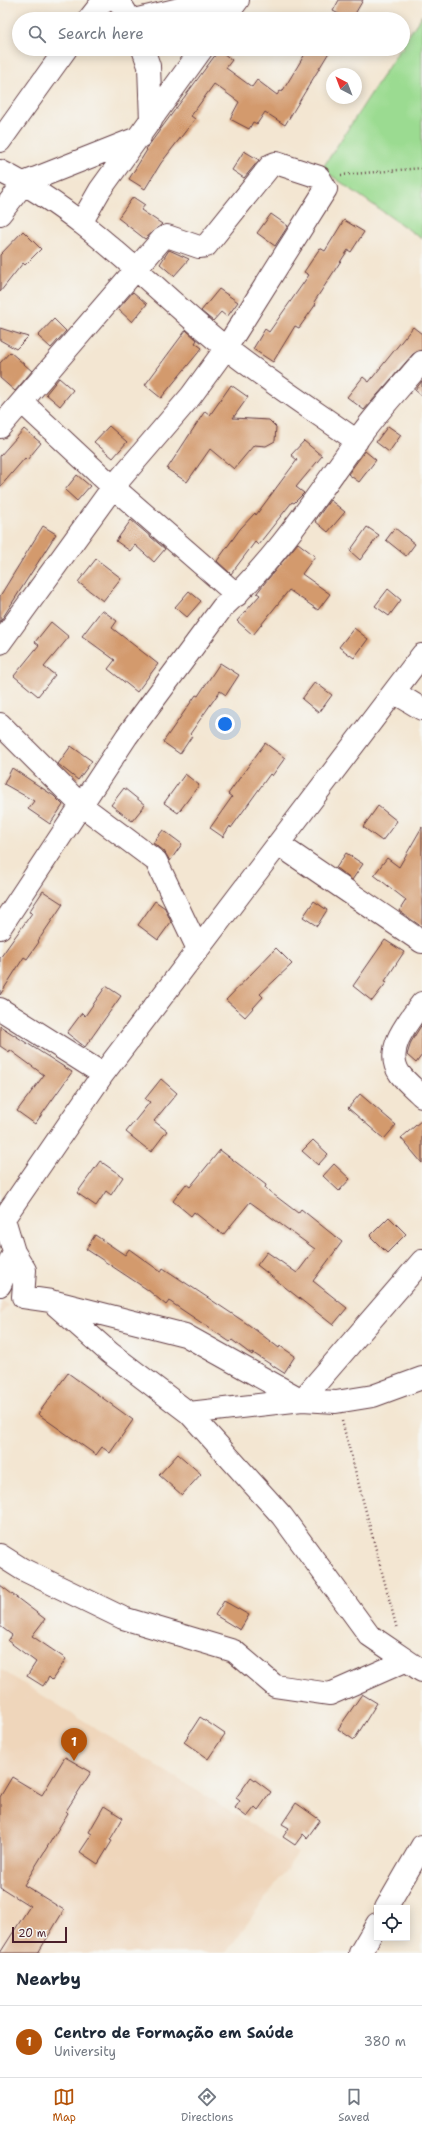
<!DOCTYPE html>
<meta charset="utf-8">
<style>
:root{--surface:#fff;--page:#f2f2f3;--text:#1f2937;--muted:#747a83;--line:#e0e1e3;--accent:#b45309}
body{margin:0;font-family:"Shantell Sans",sans-serif;background:var(--page);color:var(--text)}
.controls{position:absolute;right:12px;bottom:12px;display:grid;overflow:hidden;border-radius:0px;box-shadow:0 2px 10px #0003}
.controls button{width:36px;height:36px;display:grid;place-items:center;padding:0;border:0;border-bottom:1px solid var(--line);background:var(--surface);color:var(--text);font:20px sans-serif}
.compass{position:absolute;left:326px;top:68px;width:36px;height:36px;border-radius:50%;background:var(--surface);box-shadow:0 2px 10px #0003;rotate:318deg}
.scale{position:absolute;left:12px;bottom:10px;width:55px;box-sizing:border-box;padding-left:4px;border:2px solid #4a1f2b;border-top:0;font-size:11px;line-height:14px;white-space:nowrap;color:#4a1f2b;-webkit-text-stroke:3px #f6f6f2;paint-order:stroke}
.you{position:absolute;left:225px;top:724px;width:14px;height:14px;margin:-10px;border:3px solid #fff;border-radius:50%;background:#1a73e8;box-shadow:0 0 0 6px #1a73e833}
.badge{display:grid;place-items:center;width:26px;height:26px;border-radius:50%;background:var(--accent);color:#fff;font-size:13px;font-weight:700}
.pin{position:absolute;translate:-50% -33px;filter:drop-shadow(0 1px 2px #0008)}
.pin::after{content:'';position:absolute;top:21px;width:14px;height:12px;background:inherit;clip-path:polygon(0 0,100% 0,50% 100%)}
.list{margin:0;padding:0;list-style:none}
h2{display:flex;justify-content:space-between;align-items:center;height:52px;margin:0;padding:0 16px;font-size:17px}
h2 small{font-size:13px;font-weight:400;color:var(--muted)}
.list li{display:grid;grid-template-columns:26px 1fr auto;gap:12px;align-items:center;box-sizing:border-box;height:72px;padding:0 16px;border-top:1px solid var(--line)}
.list b{display:block;font-size:15px;white-space:nowrap}
.list p{margin:0;font-size:13px;white-space:nowrap;color:var(--muted)}
.list em{font-size:13px;font-style:normal;color:var(--muted)}
.icon{flex:none;width:22px;height:22px;fill:none;stroke:currentColor;stroke-width:2;stroke-linecap:round;stroke-linejoin:round}
.map{position:relative;flex:none;width:422px;height:1953px;overflow:hidden}
.search{position:absolute;background:var(--surface);box-shadow:0 2px 10px #0003;left:12px;right:12px;top:12px;height:44px;display:flex;align-items:center;gap:10px;box-sizing:border-box;padding:0 14px;border-radius:22px;color:var(--muted);font-size:15px}
.sheet{height:124px;background:var(--surface)}
nav{display:flex;justify-content:space-around;align-items:center;box-sizing:border-box;height:56px;border-top:1px solid var(--line);background:var(--surface);font-size:11px;color:var(--muted)}
nav a{display:grid;justify-items:center;gap:2px}
nav .on{color:var(--accent)}
.map>svg:first-child{display:block}
.built{fill:#efd6bb}
.green{fill:#9bdb91;stroke:#727d5e}
.building{fill:#d39a6d}
.lines{fill:none;stroke-linecap:round;stroke-linejoin:round}
.street-casing{stroke:#633d44;stroke-width:24}
.path{stroke:#633d44;stroke-width:2.5;stroke-dasharray:1 3;stroke-linecap:butt}
.street{stroke:#fff;stroke-width:22}
</style>
<div class="map">
<svg width="422" height="1953" viewBox="0 0 422 1953">
<rect width="100%" height="100%" fill="#f6f6f2"/>
<filter id="ink" filterUnits="userSpaceOnUse"><feTurbulence type="fractalNoise" baseFrequency=".025" numOctaves="2"/><feDisplacementMap in="SourceGraphic" scale="8" xChannelSelector="R" yChannelSelector="G"/><feConvolveMatrix kernelMatrix="1 2 1 2 8 2 1 2 1" color-interpolation-filters="sRGB"/></filter>
<filter id="wash" filterUnits="userSpaceOnUse"><feTurbulence type="fractalNoise" baseFrequency=".012" numOctaves="4" result="noise"/><feDisplacementMap in="SourceGraphic" scale="16" xChannelSelector="R" yChannelSelector="G"/><feGaussianBlur stdDeviation="0.9" result="paint"/><feColorMatrix in="noise" values="0 0 0 0 0 0 0 0 0 0 0 0 0 0 0 0 0 1.4 0 .05"/><feComposite in="paint" operator="in"/></filter>
<g filter="url(#wash)">
<rect width="100%" height="100%" fill="#f3e6d2"/>
<!-- built -->
<path class="built" d="M0 1299 8 1305 0 1316Z
M0 1669 298 1853 226 1953H0Z"/>
<!-- green -->
<path class="green" d="M422 15V239L322 169 400 49H403V44Z"/>
<g id="blocks">
<!-- building -->
<path class="building" d="M339 0H363L352 19H348L333 11Z
M308 49H331L285 125 265 112 257 124 253 122 249 129 230 119 239 102 214 84 191 116 195 119 161 163 145 189 129 179 147 150 146 149 219 50 232 60 226 68 252 87 257 80 277 95 280 91 282 92Z
M244 151 259 160 244 178 232 170Z
M133 197 145 205 141 210 162 224 145 239 118 218Z
M271 214 288 226 275 246 257 233Z
M344 220 364 232 351 252 348 250 314 302 316 304 299 328 295 326 273 362 253 349 265 329 269 332 309 275 304 272 320 248 325 251Z
M23 231 41 249 25 265 23 263 0 292V255Z
M169 250 189 259 174 276 160 264Z
M219 289 238 302 227 317 221 312 213 321 201 311Z
M133 292 147 304 132 322 118 309Z
M54 319 66 331 51 348 38 336Z
M413 327 422 334V350L413 354 364 410 347 397 363 377 369 382Z
M0 328 28 337 16 349 0 340Z
M186 330 197 340 195 343 202 348 161 398 145 385Z
M10 352 32 371 15 391 0 378V363Z
M59 378 73 390 60 406 46 394Z
M422 381V396L415 390Z
M231 385 248 397 233 418 269 420 276 427 275 441 266 446 254 445 234 469 210 449 187 482 167 469 205 411 210 415Z
M109 426 127 442 113 458 94 442Z
M388 426 401 435 389 452 376 442Z
M24 429 41 443 27 460 25 458 0 487V456Z
M304 441 322 456 296 487 304 493 294 503 292 502 258 545 255 542 231 574 217 561 240 529 255 513 256 515 297 460 291 455Z
M365 451 376 460 359 482 348 474Z
M77 475 90 486 77 501 65 490Z
M330 500 345 512 328 532 315 521Z
M131 520 165 549 154 562 135 545 130 551 116 541Z
M43 526 56 534 0 622V596Z
M367 527 379 535 360 560 350 551Z
M395 528 415 544 406 556 386 540Z
M298 543 315 556 302 574 330 594 318 610 289 590 253 635 237 621 260 595 257 593 263 585Z
M96 559 121 578 103 601 78 582Z
M388 589 401 600 389 616 375 606Z
M189 591 201 601 187 617 175 607Z
M102 610 117 621 112 628 158 664 137 692 108 669 115 660 82 636Z
M51 622 69 637 44 667 55 675 38 696 14 676 39 645 35 642Z
M354 628 368 639 354 658 339 647Z
M220 663 239 675 226 695 220 691 190 734 192 736 180 754 163 742 196 695 198 696Z
M315 682 332 695 319 713 302 699Z
M265 743 285 758 272 776 270 774 231 828 230 826 223 837 210 828 232 797 228 794Z
M71 746 92 761 78 780 58 764Z
M12 768 54 796 63 805 50 824 28 809 34 801 4 784Z
M185 774 199 785 178 813 164 803Z
M124 788 145 805 132 821 111 805Z
M378 806 397 821 382 841 363 827Z
M422 827V927L399 911 406 900 374 875 387 858 399 867Z
M163 830 182 844 170 861 164 851 153 843Z
M346 853 363 864 352 880 336 868Z
M43 891 63 904 38 941 39 942 27 959 24 957 0 995V958L32 913 29 912Z
M155 901 165 908 171 922 158 940 138 925Z
M314 901 327 910 317 926 303 917Z
M385 940 404 952 385 981 387 982 372 1001 353 986Z
M276 948 292 964 260 994 263 997 245 1017 226 1000Z
M106 986 121 996 85 1047 67 1033 82 1013 85 1016Z
M422 1024V1055L416 1063 407 1055 411 1042Z
M0 1026 72 1072 35 1124 17 1111 44 1075 10 1050 9 1052 0 1046Z
M161 1079 177 1093 154 1121 167 1131 151 1152 126 1132 150 1102 145 1099Z
M360 1094 396 1125 384 1139 348 1108Z
M422 1120V1163L401 1138Z
M313 1140 328 1154 318 1165 302 1151Z
M220 1150 266 1185 265 1188 298 1213 301 1209 342 1242 313 1281 347 1308 333 1325 257 1265 267 1252 297 1273 315 1249 250 1202 223 1235 194 1212 191 1216 173 1201 186 1184 190 1187Z
M100 1161 123 1177 111 1195 106 1191 96 1206 77 1193Z
M334 1164 350 1179 339 1191 323 1176Z
M389 1217 406 1234 387 1253 370 1236Z
M95 1235 125 1255 129 1249 161 1272 163 1268 249 1325 279 1348 280 1346 295 1356 284 1373 253 1353 252 1355 232 1340 230 1342 169 1301 166 1305 148 1290 86 1249Z
M68 1373 133 1420 110 1453 102 1447 96 1455 38 1414Z
M178 1454 201 1474 182 1495 159 1475Z
M0 1585 45 1619 32 1636 66 1659 52 1680 49 1677 43 1686 27 1676 36 1662 8 1641 12 1635 0 1626Z
M224 1601 249 1615 240 1630 215 1615Z
M362 1694 377 1703 354 1740 338 1729Z
M200 1717 225 1734 208 1759 184 1742Z
M65 1757 91 1772 66 1811 68 1813 24 1885 64 1910 38 1953H0L30 1906 0 1887V1797L12 1777 42 1795Z
M251 1777 271 1792 258 1810 255 1807 247 1817 235 1808 240 1801 236 1798Z
M296 1803 320 1820 307 1838 303 1834 295 1845 283 1837 289 1828 282 1824Z
M104 1806 123 1818 110 1840 112 1841 98 1864 80 1852 92 1834 89 1832Z"/>
</g>
</g>
<g filter="url(#ink)">
<use href="#blocks" fill-opacity="0" stroke="#633d44" stroke-width="1"/>
<g class="lines">
<defs>
<path id="street" d="M118 0 130 19
M89 19 104 0
M138 19 217 0
M224 19 238 0
M143 49 149 66 151 121
M0 141 66 49
M0 171C87 214 152 288 226 348 268 381 313 410 357 441
M0 214 24 183 140 137
M81 223 100 190 202 49
M22 402 113 487 237 595
M0 427 162 239 167 236 199 247 206 246 271 165 276 163 319 177 326 189 226 348 191 396 113 487 0 643
M394 692 422 709
M0 724 81 805 156 861 198 949
M278 844 422 942
M0 928 127 736 222 608C278 558 319 492 363 432 381 408 402 385 422 362
M422 1003C408 1022 383 1050 400 1074 406 1082 415 1089 422 1096
M0 1009 103 1074
M0 1217 4 1219 14 1252 25 1270 23 1297 51 1301 110 1353 189 1413 282 1516 369 1635 422 1671
M0 1224 103 1074 422 655
M0 1285 14 1252
M55 1302 185 1335 302 1400 422 1261
M189 1413 302 1400 336 1402 373 1396 422 1378
M0 1555 22 1569 123 1618 234 1651 275 1686 330 1694 405 1661
M386 1908 422 1846
M360 1953 377 1924"/>
</defs>
<!-- street casing -->
<use href="#street" class="street-casing"/>
<!-- path -->
<path class="path" d="M341 175 422 168
M342 1421 397 1629"/>
<!-- street -->
<use href="#street" class="street"/>
</g>
</g>
</svg>
<div class="controls">
<button><svg class="icon" aria-label="locate" viewBox="0 0 24 24"><circle cx="12" cy="12" r="6"/><path d="M12 2v4M12 18v4M2 12h4M18 12h4"/></svg></button>
</div>
<svg class="compass" viewBox="-18 -18 36 36"><path d="M0-13l5 13h-10z" fill="#e53935"/><path d="M0 13l5-13h-10z" fill="#747a83"/></svg>
<div class="scale">20 m</div>
<div class="you"></div>
<div class="pin badge" style="left:74px;top:1761px">1</div>
<div class="search"><svg class="icon" aria-label="search" viewBox="0 0 24 24"><circle cx="10" cy="10" r="6"/><path d="M15 15l6 6"/></svg>Search here</div>
</div>
<section class="sheet">
<h2>Nearby<small></small></h2>
<ul class="list">
<li><span class="badge">1</span><div><b>Centro de Formação em Saúde</b><p>University</p></div><em>380 m</em></li>
</ul>
</section>
<nav>
<a class="on"><svg class="icon" aria-label="map" viewBox="0 0 24 24"><path d="M3 6l6-2 6 2 6-2v14l-6 2-6-2-6 2zM9 4v14M15 6v14"/></svg>Map</a>
<a><svg class="icon" aria-label="directions" viewBox="0 0 24 24"><path d="M12 3l9 9-9 9-9-9zM9 14v-3h6M13 9l2 2-2 2"/></svg>Directions</a>
<a><svg class="icon" aria-label="saved" viewBox="0 0 24 24"><path d="M7 4h10v16l-5-4-5 4z"/></svg>Saved</a>
</nav>
